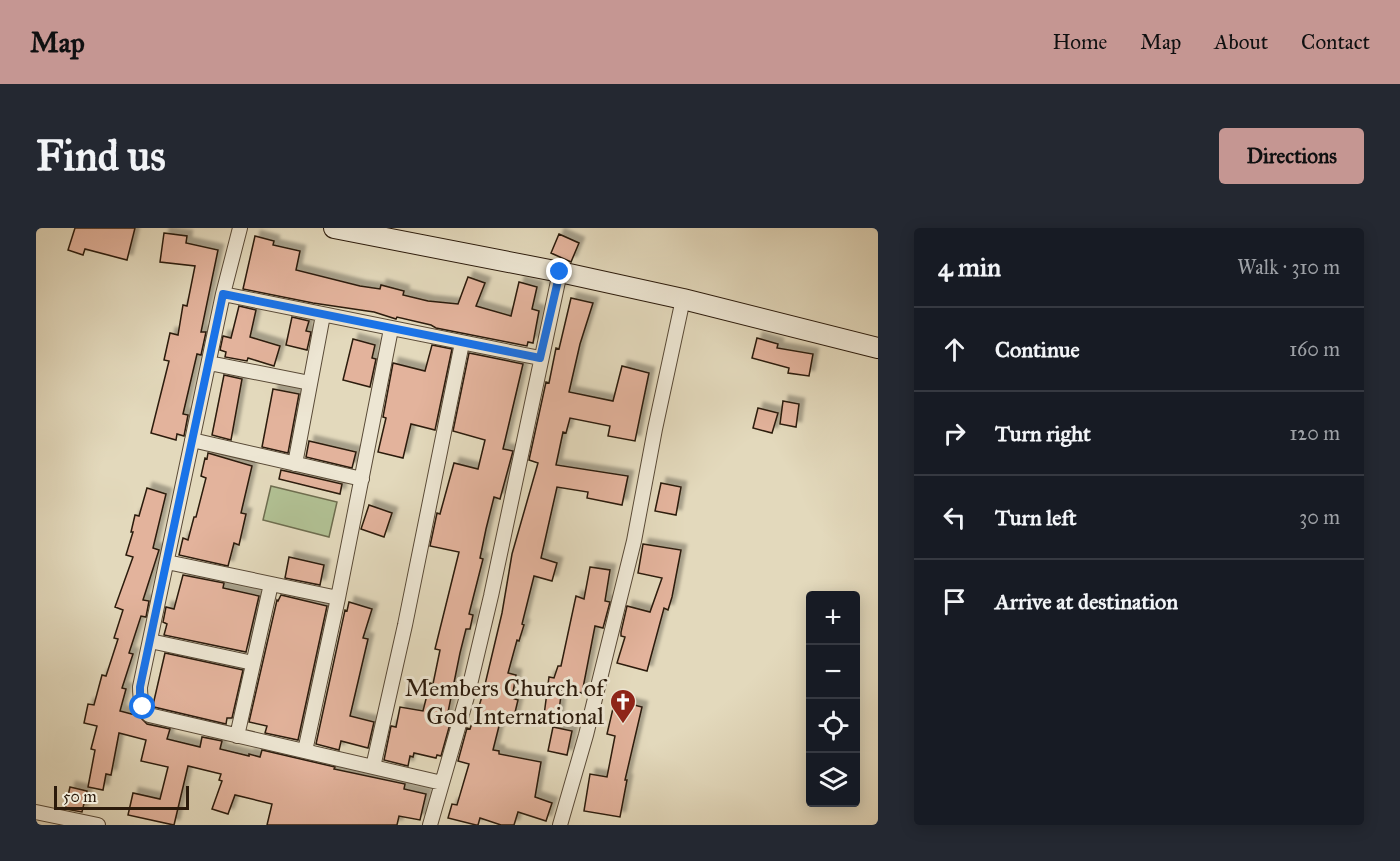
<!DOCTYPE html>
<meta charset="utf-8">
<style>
:root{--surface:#171b24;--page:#242831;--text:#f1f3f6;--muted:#9ea1a6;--line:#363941;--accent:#c59692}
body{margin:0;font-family:"IM FELL Great Primer",serif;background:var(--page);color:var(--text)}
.controls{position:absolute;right:18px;bottom:18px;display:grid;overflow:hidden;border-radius:6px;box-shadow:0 3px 15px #0003}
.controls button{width:54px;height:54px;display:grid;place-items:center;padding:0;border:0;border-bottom:2px solid var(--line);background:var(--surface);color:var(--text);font:30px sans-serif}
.scale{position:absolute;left:18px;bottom:15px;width:135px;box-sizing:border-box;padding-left:6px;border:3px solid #2b1a0b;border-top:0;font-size:16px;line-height:21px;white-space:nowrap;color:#2b1a0b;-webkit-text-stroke:4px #ede6d3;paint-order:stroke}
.stop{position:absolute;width:18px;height:18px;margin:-14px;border:4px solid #1a73e8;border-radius:50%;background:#fff}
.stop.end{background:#1a73e8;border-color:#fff;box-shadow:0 2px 6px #0008}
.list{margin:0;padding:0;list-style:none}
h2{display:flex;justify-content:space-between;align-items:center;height:78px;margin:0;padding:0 24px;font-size:26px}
h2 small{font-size:20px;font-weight:400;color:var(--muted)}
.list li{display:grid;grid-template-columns:39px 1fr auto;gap:18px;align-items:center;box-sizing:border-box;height:84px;padding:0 24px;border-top:2px solid var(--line)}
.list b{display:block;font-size:22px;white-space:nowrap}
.list em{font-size:20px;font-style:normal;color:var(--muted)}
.icon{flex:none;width:33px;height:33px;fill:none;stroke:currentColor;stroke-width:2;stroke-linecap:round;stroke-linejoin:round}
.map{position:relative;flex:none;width:842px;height:597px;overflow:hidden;border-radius:6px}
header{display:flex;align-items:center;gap:36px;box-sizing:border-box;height:84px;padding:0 30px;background:var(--accent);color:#111}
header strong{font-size:28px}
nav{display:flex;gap:33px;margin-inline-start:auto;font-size:21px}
.intro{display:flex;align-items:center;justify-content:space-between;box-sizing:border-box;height:144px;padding:0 36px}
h1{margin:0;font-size:42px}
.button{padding:15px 27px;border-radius:6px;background:var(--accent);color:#111;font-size:21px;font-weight:700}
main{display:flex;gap:36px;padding:0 36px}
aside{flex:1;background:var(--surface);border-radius:6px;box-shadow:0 3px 15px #0003}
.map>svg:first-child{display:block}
.green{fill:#b1c093;stroke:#6e6d4f;stroke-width:1.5}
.building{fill:#e3b39c;stroke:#2b1a0b;stroke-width:1.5;filter:url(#shadow)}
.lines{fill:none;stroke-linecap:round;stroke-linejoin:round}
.street-casing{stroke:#594a37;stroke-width:16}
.secondary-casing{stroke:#2b1a0b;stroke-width:22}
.street{stroke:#ede6d3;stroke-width:14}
.secondary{stroke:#ede6d3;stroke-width:20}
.route{stroke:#1a73e8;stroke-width:8}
.labels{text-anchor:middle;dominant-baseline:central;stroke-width:6;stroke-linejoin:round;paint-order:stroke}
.poi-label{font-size:24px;fill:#2b1a0b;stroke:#ede6d3;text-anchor:end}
</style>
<header>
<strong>Map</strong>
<nav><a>Home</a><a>Map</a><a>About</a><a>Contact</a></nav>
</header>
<div class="intro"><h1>Find us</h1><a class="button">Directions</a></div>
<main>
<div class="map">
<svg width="842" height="597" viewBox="0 0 842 597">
<defs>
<filter id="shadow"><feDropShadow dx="5.5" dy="-5.5" stdDeviation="1.5" flood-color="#0004"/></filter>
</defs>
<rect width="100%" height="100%" fill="#e3d9bc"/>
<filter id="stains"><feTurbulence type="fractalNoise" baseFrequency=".00333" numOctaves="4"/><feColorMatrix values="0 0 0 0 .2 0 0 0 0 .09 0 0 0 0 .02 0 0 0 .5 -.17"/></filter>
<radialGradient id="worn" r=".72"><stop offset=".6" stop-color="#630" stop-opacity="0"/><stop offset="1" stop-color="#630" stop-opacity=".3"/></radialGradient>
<!-- green -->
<path class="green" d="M235 258 301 274 293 309 227 292Z"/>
<!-- building -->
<path class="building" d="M39 0H99L91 32 49 21 47 27 32 22Z
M128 5 151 8 150 15 182 22 165 104H170L165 127 161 126 147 186 152 187 148 208 141 206 140 212 115 205 133 133 128 132 134 105 142 107 147 77 151 78 159 38 124 34Z
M523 6 543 15 535 34 515 25Z
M219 8 238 13 237 17 264 23 260 42 324 58 344 61 345 57 368 63 367 67 392 73 422 76 432 49 449 55 440 78 475 88 483 54 501 59 496 81 503 83 497 115 492 114 491 118 400 100 395 97 361 89 360 91 338 84 277 75 207 61Z
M535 70 557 75 544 116 533 164 577 173 586 138 613 145 599 213 572 208 574 198 534 190 530 205 527 204 520 237 592 248 586 277 551 270 552 264 521 259 505 330 521 335 516 353 498 348 486 396 488 397 483 413 481 412 472 445 480 447 476 470 482 472 476 497 464 494 457 522 463 523V526L505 534 499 569 516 575 510 593 482 584 478 597H465L444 590 442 597H440L412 590 416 576 421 577 433 536 422 533 431 500 434 501 436 495H438L447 465 466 385 476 326 502 235 493 232 510 154 513 155 520 120 523 121Z
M203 78 220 82 214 109 244 118 238 138 212 130 211 133 189 129 190 124 184 122 187 108 195 110Z
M256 89 273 93 270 103 275 104 271 122 250 117Z
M721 110 742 116 741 120 777 126 773 148 752 145 753 140 716 130Z
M317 111 339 117 336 130 340 131 334 159 307 152Z
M396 117 416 121 399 202 375 196 367 230 342 224 350 190 347 189 357 135 389 143Z
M433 125 487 136 467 221 477 223 464 271 458 269 450 301 444 330 447 331 433 386 437 387 434 401H430L424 425 411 489 414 490V496L405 528 401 527 400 530 378 525 377 529 374 528 372 538 348 532 355 498 360 499 364 479 387 483 394 455 397 456 404 422 399 421 423 324 394 318 401 285 404 286 418 235 442 241 449 212 417 203Z
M188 147 206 151 195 212 176 207Z
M237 161 263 166 252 225 226 219Z
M747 173 763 176 760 199 744 196Z
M722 180 742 185 736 205 717 200Z
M273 213 320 224 316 240 270 229Z
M172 225 216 238 205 285 210 286 203 317 198 315 192 338 143 327 147 310 152 312 158 289H160L170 250 165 248 169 230 171 231Z
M245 242 306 256 304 266 243 251Z
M625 255 645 259 640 287 619 283Z
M111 260 130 266 117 320 123 322 107 372 113 373 110 389 105 388 93 425 97 426 86 460 90 461 84 483 103 488 111 496 134 501 131 511 164 519 166 509 186 513 184 521 213 528V526L224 529 226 522 299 539 298 541 369 556 368 561 390 566 384 592 363 588 361 597H231L236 576 199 567 192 586 176 581 186 553 183 552 185 546 152 538 138 597 92 587 97 565 124 571 132 539 105 533 110 512 83 505 75 547 70 546 67 562 52 559 59 522 55 521 61 498 48 495 52 476 58 477 66 447 70 448 82 411 78 410 87 382 79 379 97 329 90 327 97 304H95L99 287 103 288Z
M333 277 356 285 348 309 325 301Z
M607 316 645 322 636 369 632 382 628 380 611 443 581 435 589 409 585 408V404L591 378 614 384 626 350 602 345Z
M253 329 288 337 284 357 249 350Z
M554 339 574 342 569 373 574 374 567 400 559 398 546 465 526 460 521 497 507 495 513 449 518 450 522 438H525L540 368 548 371Z
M147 347 188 355 187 360 223 368 210 424 128 407 131 396 127 394 130 379 138 381Z
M245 367 291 378 262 512 229 505 231 498 213 494 241 372 242 373Z
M313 374 336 381 327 410 332 411 314 488 338 494 332 520 305 513 303 522 280 516 309 382 311 383Z
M129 425 207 442 196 490H191L190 496 118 479 117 477Z
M579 472 606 479 589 552H591L584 589 548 583 554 546 571 549 579 508 571 506Z
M517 499 536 503 531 527 512 523Z
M34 559 51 563 46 584 29 581Z"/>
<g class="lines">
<defs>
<path id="street" d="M204 0 187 66 104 459C104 471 106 478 113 487L406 555
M187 66 504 130
M173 135 274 155
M156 212 326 251
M259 236 287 87
M131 334 302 370
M114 413 217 435
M201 508 235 356
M269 523 302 370 355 101
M337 539 369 397 426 115
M0 584 62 597
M394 597 432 465 455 368 524 44
M524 597 550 507 598 313 619 201 647 71"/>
<path id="secondary" d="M298 0 524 44 647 71 842 120"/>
</defs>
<!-- street casing -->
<use href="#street" class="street-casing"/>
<!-- secondary casing -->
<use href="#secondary" class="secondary-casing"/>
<!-- street -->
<use href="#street" class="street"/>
<!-- secondary -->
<use href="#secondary" class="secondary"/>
</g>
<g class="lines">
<!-- route -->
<path class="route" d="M107 479 104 469V459L187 66 504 130 524 44"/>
</g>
<!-- icons -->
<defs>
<symbol id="church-pin" viewBox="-11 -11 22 30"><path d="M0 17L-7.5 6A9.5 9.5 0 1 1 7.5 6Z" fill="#8f2418" stroke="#ede6d3"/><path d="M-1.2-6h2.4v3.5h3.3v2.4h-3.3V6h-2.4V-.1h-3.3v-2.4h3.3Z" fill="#fff"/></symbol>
</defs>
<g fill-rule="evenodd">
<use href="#church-pin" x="572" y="459" width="30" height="40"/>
</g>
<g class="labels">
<!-- poi labels -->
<g class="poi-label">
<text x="568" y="460">Members Church of<tspan x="568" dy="28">God International</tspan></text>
</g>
</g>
<rect width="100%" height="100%" filter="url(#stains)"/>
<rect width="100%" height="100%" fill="url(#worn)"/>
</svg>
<div class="controls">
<button>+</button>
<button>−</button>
<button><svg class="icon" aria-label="locate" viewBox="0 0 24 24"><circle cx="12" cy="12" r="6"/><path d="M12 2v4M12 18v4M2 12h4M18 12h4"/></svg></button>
<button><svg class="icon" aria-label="layers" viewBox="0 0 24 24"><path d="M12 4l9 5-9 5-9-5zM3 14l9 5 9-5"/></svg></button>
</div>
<div class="scale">50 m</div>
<div class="stop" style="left:107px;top:479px"></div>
<div class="stop end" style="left:524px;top:44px"></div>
</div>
<aside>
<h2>4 min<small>Walk · 310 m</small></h2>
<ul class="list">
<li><svg class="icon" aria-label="ahead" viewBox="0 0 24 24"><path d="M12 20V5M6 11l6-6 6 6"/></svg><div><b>Continue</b></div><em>160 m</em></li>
<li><svg class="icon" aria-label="right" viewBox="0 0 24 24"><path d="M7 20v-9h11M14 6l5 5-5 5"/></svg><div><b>Turn right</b></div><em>120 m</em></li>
<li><svg class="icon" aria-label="left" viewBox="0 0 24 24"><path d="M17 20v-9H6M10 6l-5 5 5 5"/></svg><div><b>Turn left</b></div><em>30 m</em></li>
<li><svg class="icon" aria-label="arrive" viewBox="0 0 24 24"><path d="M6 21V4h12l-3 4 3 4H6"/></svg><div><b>Arrive at destination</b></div></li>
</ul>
</aside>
</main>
